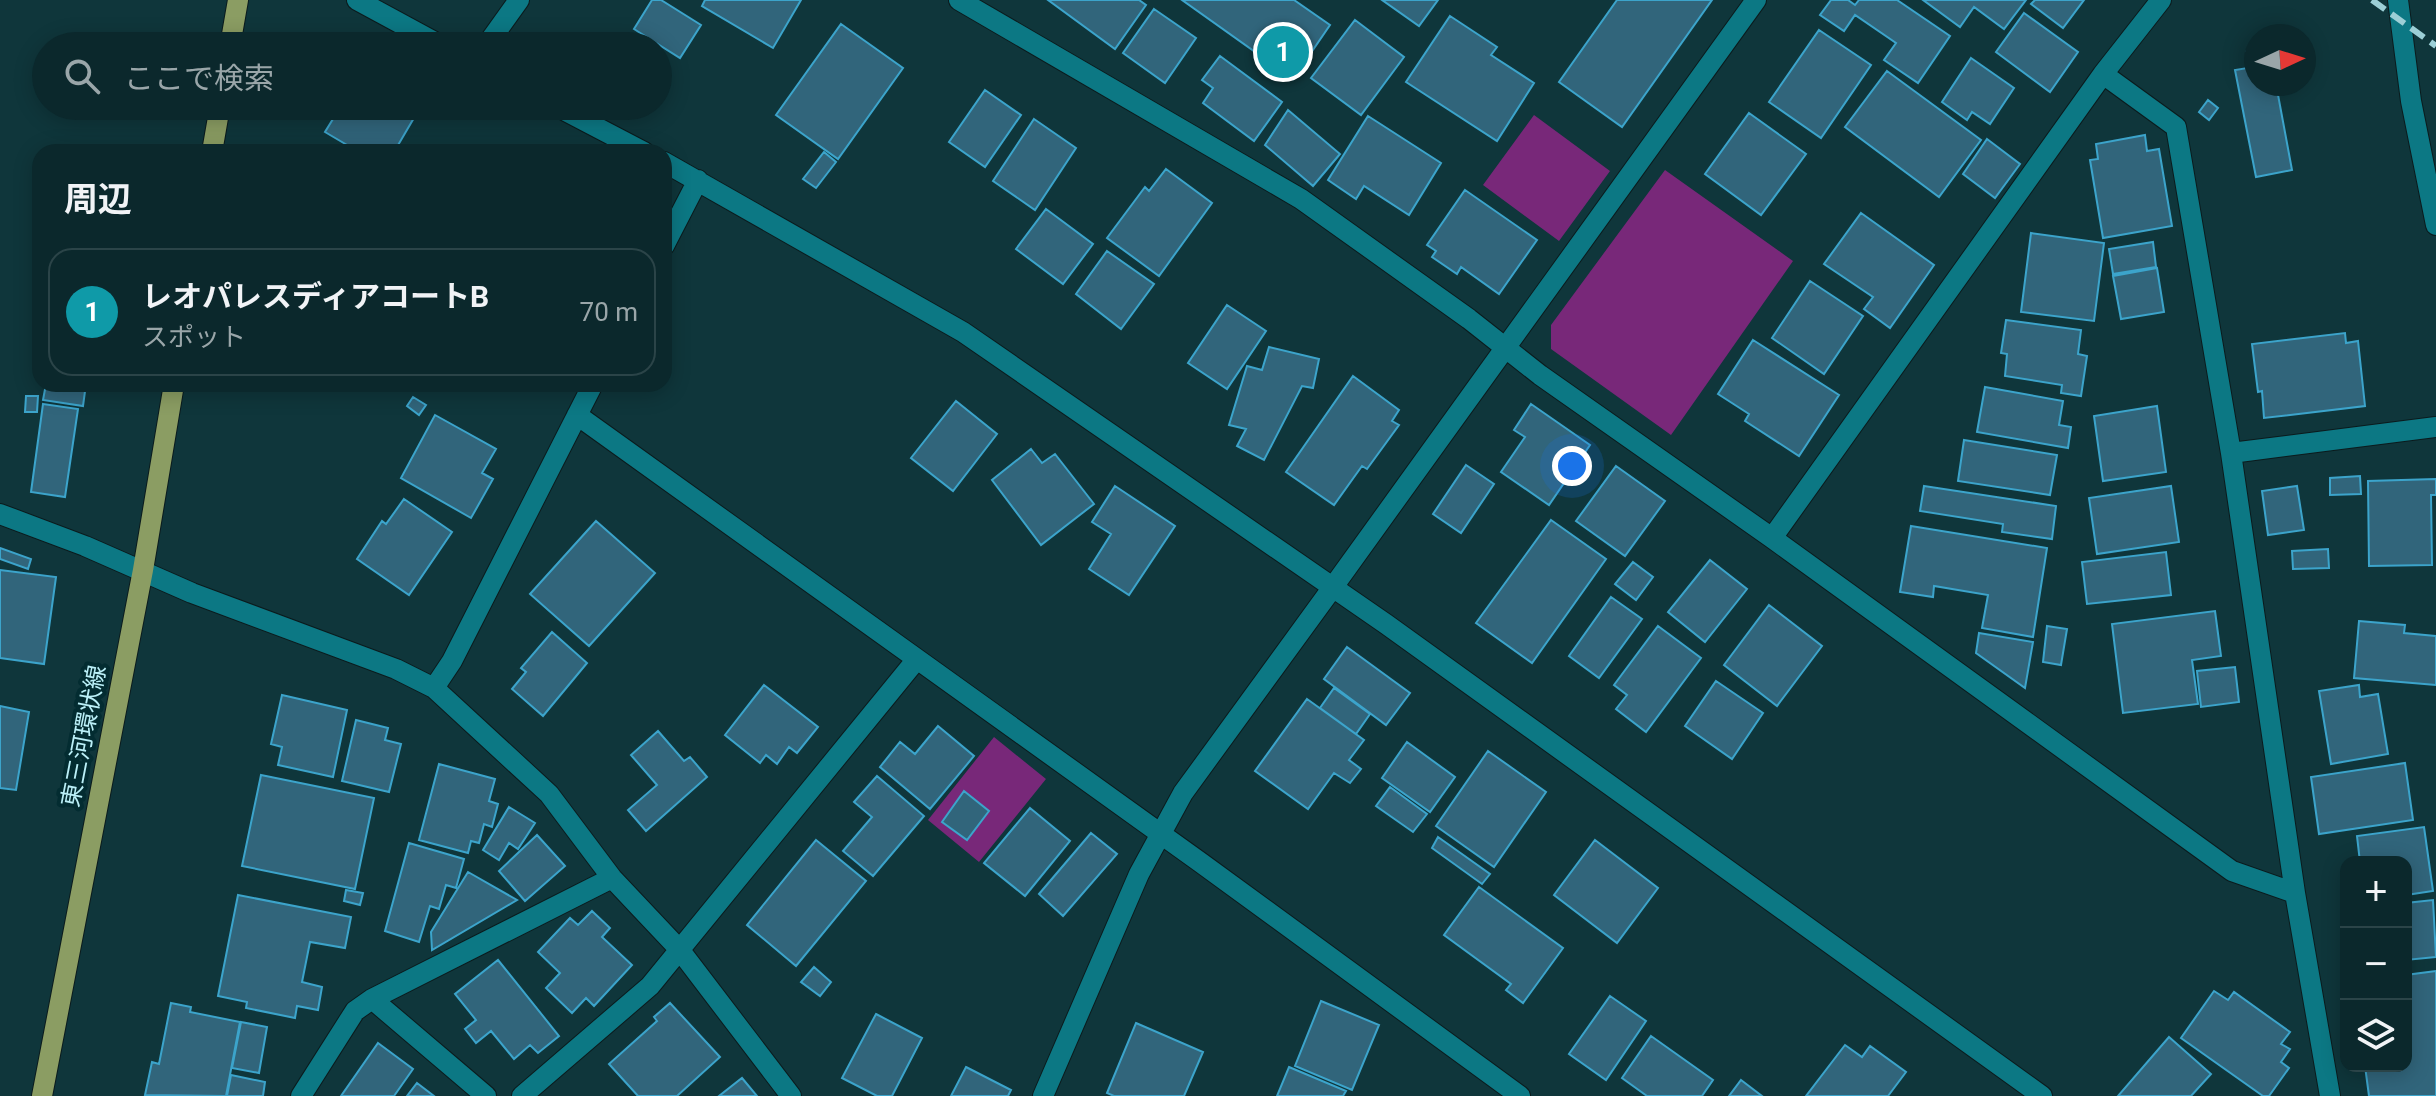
<!DOCTYPE html>
<html lang="ja">
<meta charset="utf-8">
<style>
:root{--surface:#0b282c;--page:#143034;--text:#f1f3f6;--muted:#9aa6a9;--line:#2b4448;--accent:#0b8043}
body{margin:0;font-family:Roboto,"Noto Sans JP",sans-serif;background:var(--page);color:var(--text)}
.controls{position:absolute;right:24px;bottom:24px;display:grid;overflow:hidden;border-radius:16px;box-shadow:0 4px 20px #0003}
.controls button{width:72px;height:72px;display:grid;place-items:center;padding:0;border:0;border-bottom:2px solid var(--line);background:var(--surface);color:var(--text);font:40px sans-serif}
.compass{position:absolute;left:2244px;top:24px;width:72px;height:72px;border-radius:50%;background:var(--surface);box-shadow:0 4px 20px #0003;rotate:86deg}
.you{position:absolute;left:1572px;top:466px;width:28px;height:28px;margin:-20px;border:6px solid #fff;border-radius:50%;background:#1a73e8;box-shadow:0 0 0 12px #1a73e833}
.badge{display:grid;place-items:center;width:52px;height:52px;border-radius:50%;background:var(--accent);color:#fff;font-size:26px;font-weight:700}
.pin{position:absolute;translate:-50% -50%;border:4px solid #fff;box-shadow:0 2px 8px #0006}
.list{margin:0;padding:0;list-style:none}
h2{display:flex;justify-content:space-between;align-items:center;height:104px;margin:0;padding:0 32px;font-size:34px}
h2 small{font-size:26px;font-weight:400;color:var(--muted)}
.list li{display:grid;grid-template-columns:52px 1fr auto;gap:24px;align-items:center;box-sizing:border-box;height:128px;margin:0 16px 16px;padding:0 16px;border:2px solid var(--line);border-radius:24px}
.list b{display:block;font-size:30px;white-space:nowrap}
.list p{margin:0;font-size:26px;white-space:nowrap;color:var(--muted)}
.list em{font-size:26px;font-style:normal;color:var(--muted)}
.icon{flex:none;width:44px;height:44px;fill:none;stroke:currentColor;stroke-width:2;stroke-linecap:round;stroke-linejoin:round}
.map{position:relative;flex:none;width:2436px;height:1096px;overflow:hidden}
.search{position:absolute;background:var(--surface);box-shadow:0 4px 20px #0003;left:32px;top:32px;width:640px;height:88px;display:flex;align-items:center;gap:20px;box-sizing:border-box;padding:0 28px;border-radius:44px;color:var(--muted);font-size:30px}
.panel{position:absolute;background:var(--surface);box-shadow:0 4px 20px #0003;left:32px;top:144px;width:640px;height:248px;border-radius:24px}
.map>svg:first-child{display:block}
.green{fill:#782879}
.building{fill:#31657b;stroke:#3ca4cb;stroke-width:2}
.lines{fill:none;stroke-linecap:round;stroke-linejoin:round}
.minor-casing{stroke:#0b1b1d;stroke-width:22}
.tertiary-casing{stroke:#0b1b1d;stroke-width:22}
.primary-casing{stroke:#0b1b1d;stroke-width:22}
.minor{stroke:#0c7884;stroke-width:20}
.tertiary{stroke:#0c7884;stroke-width:20}
.primary{stroke:#8b9d63;stroke-width:20}
.rail{stroke:#9ccfd6;stroke-width:6;stroke-dasharray:16 8;stroke-linecap:butt}
.labels{text-anchor:middle;dominant-baseline:central;stroke-width:8;stroke-linejoin:round;paint-order:stroke}
.street-label{font-size:24px;fill:#bbf0f8;stroke:#032c31}
</style>
<div class="map">
<svg width="2436" height="1096" viewBox="0 0 2436 1096">
<rect width="100%" height="100%" fill="#0f363b"/>
<!-- green -->
<path class="green" d="M1534 115 1610 171 1559 241 1483 185Z
M1665 170 1793 261 1671 435 1551 349V325Z
M994 737 1046 779 979 862 928 820Z"/>
<!-- building -->
<path class="building" d="M652 0H661L701 25 680 58 634 29Z
M705 0H801L773 48 702 6Z
M1048 0H1139L1146 5 1115 49Z
M1182 0H1294L1330 25 1293 79Z
M1382 0H1438L1419 26Z
M1617 0H1712L1622 127 1559 82Z
M1831 0H1848L1855 5 1859 0H1897L1950 36 1918 83 1884 60 1896 43 1855 15 1844 31 1820 15Z
M1923 0H2026L2004 29 1974 7 1960 27Z
M2035 0H2084L2063 28 2031 4Z
M1154 9 1196 38 1165 83 1123 53Z
M2024 13 2078 52 2050 92 1996 52Z
M1450 16 1497 47 1491 55 1534 83 1497 141 1406 82Z
M1355 20 1404 57 1361 115 1311 78Z
M841 24 903 68 838 159 776 115Z
M1819 30 1871 65 1821 138 1769 102Z
M2256 39V84H2276L2292 170 2256 177 2235 70 2248 68 2246 52Z
M1220 56 1282 102 1254 141 1203 103 1213 88 1202 80Z
M1971 58 2014 88 1990 124 1972 112 1967 120 1942 102Z
M1887 71 1981 140 1939 197 1845 127Z
M985 90 1021 115 985 167 949 142Z
M2208 100 2218 108 2209 120 2199 112Z
M341 106H421L394 152H359L325 132Z
M1288 110 1340 154 1313 186 1265 145Z
M1749 113 1806 154 1761 215 1705 174Z
M1368 116 1441 163 1409 215 1364 186 1356 199 1328 180Z
M1034 119 1076 148 1035 210 993 181Z
M2145 135 2147 151 2159 149 2172 226 2103 238 2090 160 2098 159 2096 144Z
M1987 139 2020 164 1995 198 1963 174Z
M824 152 836 162 816 188 803 179Z
M1166 169 1212 203 1159 276 1107 238 1145 187 1149 191Z
M1465 190 1537 240 1499 294 1461 267 1457 274 1432 257 1436 251 1427 245Z
M1046 209 1093 244 1063 284 1016 249Z
M1861 213 1934 265 1890 328 1864 309 1873 297 1824 264Z
M2031 233 2104 243 2094 321 2021 312Z
M2153 242 2156 267 2113 274 2109 249Z
M1107 251 1154 284 1121 329 1076 294Z
M2157 268 2164 312 2121 319 2113 276Z
M1810 281 1863 316 1824 374 1772 338Z
M1227 305 1266 331 1227 389 1188 363Z
M2006 320 2081 330 2078 354 2087 356 2081 396 2061 393 2062 385 2005 376 2007 354 2001 353Z
M2345 333 2346 343 2358 341 2365 406 2264 418 2262 391 2258 392 2252 344Z
M1753 340 1839 395 1799 456 1745 421 1749 414 1718 394Z
M1269 347 1319 359 1313 388 1302 386 1264 460 1237 446 1246 429 1229 425 1247 366 1262 370Z
M1353 376 1399 410 1392 421 1399 425 1367 469 1362 466 1334 505 1286 472Z
M46 384H86L83 406 43 400Z
M1985 387 2063 401 2059 425 2071 427 2068 448 1977 432Z
M26 396H38L37 412H25Z
M413 397 426 405 419 415 407 406Z
M956 401 997 434 953 491 911 458Z
M43 404 78 409 65 497 31 492Z
M1531 404 1590 445 1549 505 1501 472 1525 437 1514 430Z
M2157 406 2166 472 2103 481 2094 416Z
M435 415 496 449 482 473 493 479 471 518 401 478Z
M1964 440 2057 455 2050 495 1958 481Z
M1031 449 1042 463 1055 454 1094 504 1041 545 992 480Z
M1466 465 1494 484 1461 533 1433 514Z
M1616 466 1665 501 1625 556 1576 521Z
M2360 476 2361 494 2330 495V478Z
M2436 479V495H2431L2432 565 2369 566 2368 481Z
M1115 486 1175 526 1129 595 1089 569 1111 534 1092 522Z
M1924 486 2056 506 2052 539 2002 532 2003 524 1920 511Z
M2171 486 2179 542 2097 554 2089 498Z
M2297 486 2304 530 2268 535 2262 491Z
M404 499 452 532 409 595 357 559 382 521 386 524Z
M1551 520 1606 559 1532 663 1476 623Z
M596 521 655 573 589 646 530 594Z
M1911 526 2047 548 2033 637 1982 628 1988 595 1934 586 1933 597 1900 592Z
M0 548 31 559 28 569 0 559Z
M2328 549 2329 568 2293 569 2292 551Z
M2166 552 2171 595 2087 604 2082 562Z
M1710 560 1747 589 1705 642 1668 612Z
M1633 562 1653 577 1636 600 1615 584Z
M0 570 56 577 44 664 0 658Z
M1611 597 1642 619 1599 678 1569 656Z
M1769 605 1822 646 1777 706 1724 665Z
M2215 611 2221 656 2192 660 2198 704 2123 713 2112 624Z
M2359 621 2405 625 2404 633 2436 636V685L2354 678Z
M1658 626 1701 658 1646 732 1616 709 1627 695 1614 685Z
M2047 626 2067 629 2061 665 2043 662Z
M552 632 587 663 543 716 512 689 526 672 521 668Z
M1979 633 2033 642 2025 688 1976 653Z
M1347 647 1410 693 1386 725 1324 679Z
M2235 667 2239 702 2201 707 2197 671Z
M1716 681 1763 713 1732 759 1685 726Z
M764 685 818 727 797 753 789 747 777 764 766 755 760 763 725 735Z
M2359 685 2360 697 2378 694 2388 754 2331 764 2319 691Z
M1334 688 1370 714 1356 734 1320 708Z
M282 695 347 710 333 777 278 765 282 747 271 744Z
M1307 699 1364 740 1349 760 1361 769 1350 783 1334 773 1308 809 1255 771Z
M0 706 29 712 16 790 0 788Z
M356 720 388 728 385 740 401 744 389 792 342 781Z
M938 726 974 756 930 809 880 767 900 742 915 754Z
M658 731 684 761 690 757 707 777 646 831 628 810 657 785 631 755Z
M1407 742 1455 777 1430 812 1382 778Z
M1488 751 1546 792 1494 867 1436 826Z
M2405 763 2413 820 2319 834 2311 777Z
M439 764 495 779 489 801 498 804 492 827 484 824 479 843 471 841 468 853 419 840Z
M261 775 374 798 355 889 242 866Z
M877 776 924 816 873 876 843 851 872 817 854 802Z
M1390 787 1427 814 1413 832 1376 806Z
M964 791 989 811 967 840 942 822Z
M509 807 535 823 518 849 509 843 499 860 483 850Z
M1030 808 1070 841 1025 896 984 863Z
M2424 827 2433 891 2406 895V862H2360L2357 836Z
M1091 833 1117 854 1063 916 1039 894Z
M537 835 565 866 525 901 499 871Z
M1438 837 1490 874 1482 884 1432 848Z
M816 840 866 881 796 966 747 925Z
M1595 840 1658 888 1617 943 1554 895Z
M409 843 464 859 456 888 446 885 439 909 430 906 419 942 385 931Z
M468 872 517 900 432 950 431 932Z
M1479 887 1563 948 1523 1003 1506 990 1511 984 1444 935Z
M346 890 363 893 360 905 344 901Z
M238 895 351 917 345 948 310 942 302 982 322 987 318 1010 297 1006 295 1018 246 1008 247 1002 218 996Z
M2433 900 2436 957 2406 960V903Z
M592 911 610 928 602 937 632 965 594 1006 586 998 572 1013 546 988 560 973 538 952 570 918 578 925Z
M498 960 559 1036 538 1053 530 1045 514 1059 491 1031 476 1043 465 1029 476 1020 455 994Z
M814 967 831 982 820 996 801 982Z
M2436 971V1096H2369L2365 1066H2406V975Z
M2214 991 2228 1000 2234 992 2290 1032 2281 1044 2290 1049 2281 1062 2289 1068 2269 1096H2263L2181 1038Z
M1610 996 1646 1021 1606 1080 1569 1054Z
M1321 1001 1379 1025 1352 1090 1295 1066Z
M171 1003 191 1007 190 1012 240 1022 226 1096 145 1095 152 1062 159 1064Z
M670 1003 720 1057 677 1096H638L609 1064 657 1021 654 1017Z
M876 1014 922 1038 892 1096H877L842 1078Z
M241 1022 267 1027 259 1073 232 1068Z
M1136 1023 1203 1052 1184 1096H1114L1107 1093Z
M1651 1036 1713 1080 1702 1096H1647L1622 1078Z
M2169 1037 2211 1074 2191 1096H2118Z
M378 1043 413 1069 394 1096H341Z
M1845 1045 1862 1057 1870 1046 1906 1072 1888 1096H1806Z
M966 1067 1011 1090 1008 1096H951Z
M1289 1067 1346 1091 1343 1096H1277Z
M231 1075 265 1082 263 1096H227Z
M742 1078 757 1096H719Z
M1741 1080 1762 1096H1729Z
M417 1083 434 1096H407Z"/>
<g class="lines">
<defs>
<path id="minor" d="M357 0 442 46
M959 0 1301 199 1469 319 1540 375 1772 538 2232 871 2295 893
M486 46 519 0
M2103 74 2176 127 2231 453 2295 893 2330 1096
M556 106 644 152
M664 162 963 332 1386 624 2042 1096
M664 246 698 180
M577 415 1200 862 1520 1096
M2231 453 2436 427
M0 514 85 546 192 593 396 669 434 688 549 794 612 878 679 949 791 1096
M1772 538 2103 74 2161 0
M434 688 452 661 593 384
M372 999 486 1096
M301 1096 355 1011 372 999 612 878
M522 1096 650 986 917 659
M1043 1096 1139 874 1183 793 1333 587 1756 0"/>
<path id="tertiary" d="M2398 0 2411 101 2436 225"/>
<path id="primary" d="M230 46 238 0
M212 152 220 106
M42 1096 143 570 174 384"/>
</defs>
<!-- minor casing -->
<use href="#minor" class="minor-casing"/>
<!-- tertiary casing -->
<use href="#tertiary" class="tertiary-casing"/>
<!-- primary casing -->
<use href="#primary" class="primary-casing"/>
<!-- minor -->
<use href="#minor" class="minor"/>
<!-- tertiary -->
<use href="#tertiary" class="tertiary"/>
<!-- primary -->
<use href="#primary" class="primary"/>
<!-- rail -->
<path class="rail" d="M2372 0 2436 46"/>
</g>
<g class="labels">
<!-- street labels -->
<g class="street-label">
<text transform="translate(84 736) rotate(-79)">東三河環状線</text>
</g>
</g>
</svg>
<div class="controls">
<button>+</button>
<button>−</button>
<button><svg class="icon" aria-label="layers" viewBox="0 0 24 24"><path d="M12 4l9 5-9 5-9-5zM3 14l9 5 9-5"/></svg></button>
</div>
<svg class="compass" viewBox="-18 -18 36 36"><path d="M0-13l5 13h-10z" fill="#e53935"/><path d="M0 13l5-13h-10z" fill="#9aa6a9"/></svg>
<div class="you"></div>
<div class="pin badge" style="left:1283px;top:52px;background:#0f9aa8">1</div>
<div class="search"><svg class="icon" aria-label="search" viewBox="0 0 24 24"><circle cx="10" cy="10" r="6"/><path d="M15 15l6 6"/></svg>ここで検索</div>
<section class="panel">
<h2>周辺<small></small></h2>
<ul class="list">
<li><span class="badge" style="background:#0f9aa8">1</span><div><b>レオパレスディアコートB</b><p>スポット</p></div><em>70 m</em></li>
</ul>
</section>
</div>
